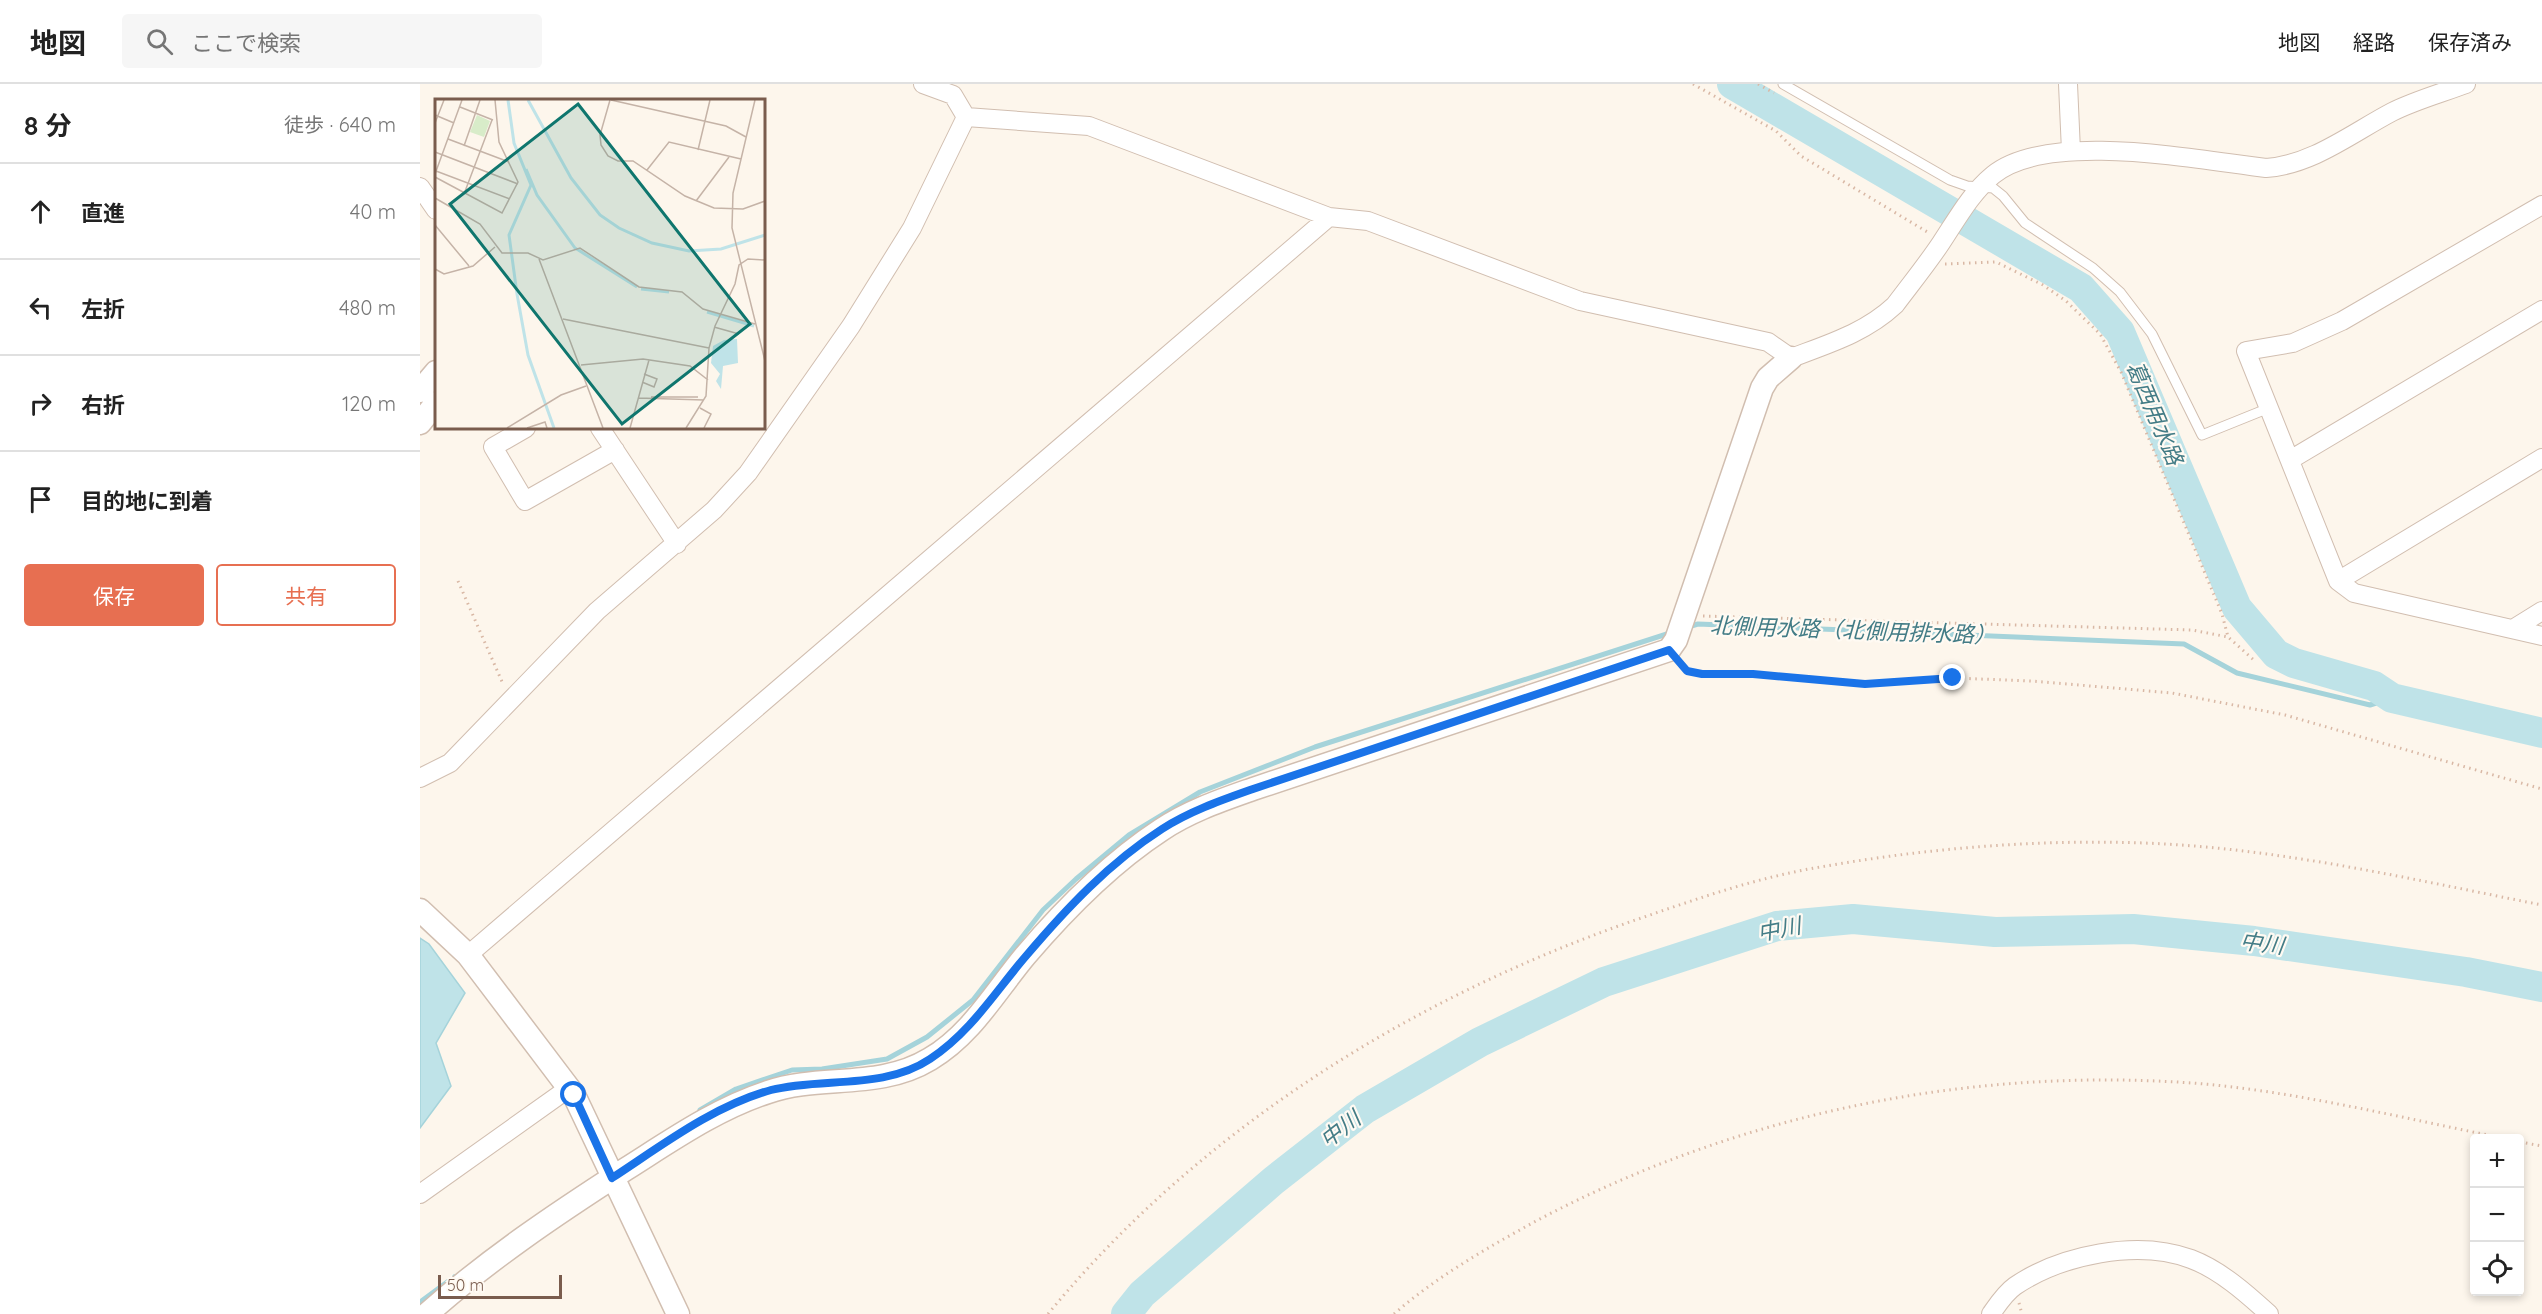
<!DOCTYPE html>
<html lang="ja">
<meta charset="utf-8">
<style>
:root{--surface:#fff;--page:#f6f6f6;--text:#222;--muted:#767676;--line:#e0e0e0;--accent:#e76f51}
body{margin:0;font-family:Quicksand,"Noto Sans JP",sans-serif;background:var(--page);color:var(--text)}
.controls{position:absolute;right:18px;bottom:18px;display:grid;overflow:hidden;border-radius:6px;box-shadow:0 3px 9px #0003}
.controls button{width:54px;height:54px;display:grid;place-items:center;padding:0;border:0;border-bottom:2px solid var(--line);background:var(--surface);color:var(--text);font:30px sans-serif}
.scale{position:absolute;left:18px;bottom:15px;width:124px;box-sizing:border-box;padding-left:6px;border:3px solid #7a5c4d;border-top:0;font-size:16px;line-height:21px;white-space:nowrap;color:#7a5c4d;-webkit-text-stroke:4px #fffaf3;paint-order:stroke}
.stop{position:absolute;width:18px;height:18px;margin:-14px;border:4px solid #1a73e8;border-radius:50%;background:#fff}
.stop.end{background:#1a73e8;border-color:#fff;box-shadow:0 2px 6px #0008}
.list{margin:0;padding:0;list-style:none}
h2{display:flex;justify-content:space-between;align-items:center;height:78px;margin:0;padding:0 24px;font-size:26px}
h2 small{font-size:20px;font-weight:400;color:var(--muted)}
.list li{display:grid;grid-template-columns:39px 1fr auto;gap:18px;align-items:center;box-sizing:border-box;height:96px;padding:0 24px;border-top:2px solid var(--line)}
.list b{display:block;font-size:22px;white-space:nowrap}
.list em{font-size:20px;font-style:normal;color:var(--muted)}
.actions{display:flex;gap:12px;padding:18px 24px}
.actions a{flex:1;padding:14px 0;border:2px solid var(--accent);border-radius:6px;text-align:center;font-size:21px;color:var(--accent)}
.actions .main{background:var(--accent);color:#fff}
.icon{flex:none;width:33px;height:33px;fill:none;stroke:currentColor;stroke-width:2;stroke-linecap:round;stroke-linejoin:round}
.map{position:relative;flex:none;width:2122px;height:1230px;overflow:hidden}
header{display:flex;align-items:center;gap:36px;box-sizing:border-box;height:84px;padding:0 30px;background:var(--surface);border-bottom:2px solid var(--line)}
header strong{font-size:28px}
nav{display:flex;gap:33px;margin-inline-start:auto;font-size:21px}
.search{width:420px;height:54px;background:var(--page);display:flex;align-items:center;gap:15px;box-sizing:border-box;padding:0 21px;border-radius:6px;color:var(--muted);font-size:22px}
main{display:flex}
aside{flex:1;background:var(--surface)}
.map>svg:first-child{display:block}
.water{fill:#bfe3e8;stroke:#a5d3da;stroke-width:1.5}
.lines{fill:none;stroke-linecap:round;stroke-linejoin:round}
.stream{stroke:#a5d3da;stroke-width:5}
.river{stroke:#bfe3e8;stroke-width:30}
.service-casing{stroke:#d1beb0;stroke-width:11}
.minor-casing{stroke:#d1beb0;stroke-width:20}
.tertiary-casing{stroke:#d1beb0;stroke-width:25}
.path{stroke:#d9b8a5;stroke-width:3;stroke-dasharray:1.5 4.5;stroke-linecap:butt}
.service{stroke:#fff;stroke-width:9}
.minor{stroke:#fff;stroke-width:18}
.tertiary{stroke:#fff;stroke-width:22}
.route{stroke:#1a73e8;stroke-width:8}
.labels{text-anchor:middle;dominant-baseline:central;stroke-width:4.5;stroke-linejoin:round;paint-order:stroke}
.water-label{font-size:22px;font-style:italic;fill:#437c86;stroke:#fffaf3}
.inset-river{fill:none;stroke:#bfe3e8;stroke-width:3}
.inset-road{fill:none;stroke:#c5b3a7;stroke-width:1.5}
.view{fill:#0f766e;fill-opacity:0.15;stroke:#0f766e;stroke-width:3}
.inset-edge{fill:none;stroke:#7a5c4d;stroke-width:3}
</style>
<header>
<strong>地図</strong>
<div class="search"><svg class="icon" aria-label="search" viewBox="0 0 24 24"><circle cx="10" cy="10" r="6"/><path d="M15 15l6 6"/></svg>ここで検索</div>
<nav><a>地図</a><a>経路</a><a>保存済み</a></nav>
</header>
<main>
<aside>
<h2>8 分<small>徒歩 · 640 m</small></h2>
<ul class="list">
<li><svg class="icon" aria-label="ahead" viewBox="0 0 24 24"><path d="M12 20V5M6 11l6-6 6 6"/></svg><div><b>直進</b></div><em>40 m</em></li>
<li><svg class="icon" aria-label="left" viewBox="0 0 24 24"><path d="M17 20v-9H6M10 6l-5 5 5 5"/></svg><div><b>左折</b></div><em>480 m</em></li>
<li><svg class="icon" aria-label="right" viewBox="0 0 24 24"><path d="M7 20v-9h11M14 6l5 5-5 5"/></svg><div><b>右折</b></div><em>120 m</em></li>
<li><svg class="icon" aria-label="arrive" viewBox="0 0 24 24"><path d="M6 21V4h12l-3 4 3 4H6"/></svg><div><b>目的地に到着</b></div></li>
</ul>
<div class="actions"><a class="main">保存</a><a>共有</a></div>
</aside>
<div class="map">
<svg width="2122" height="1230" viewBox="0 0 2122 1230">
<rect width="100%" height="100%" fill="#fdf6ec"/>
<!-- water -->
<path class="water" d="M0 854 9 860 45 909 16 959 31 1002 0 1044Z"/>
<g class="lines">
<!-- stream -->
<path class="stream" d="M1268 543 1278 540 1764 560 1817 589 1950 621 1972 614
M280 1026 316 1005 372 986 402 985 467 975 507 953 553 916 623 826 656 795 709 751 780 708 895 663 1250 549
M0 1218 34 1193"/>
<!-- river -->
<path class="river" d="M1312 0 1661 204 1700 248 1817 524 1856 570 1874 579 1954 602 1972 614 2122 649
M706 1230 722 1210 853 1097 945 1025 1060 958 1184 898 1357 842 1433 835 1575 848 1713 845 1834 857 2046 888 2122 903"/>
<defs>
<path id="service" d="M1363 0 1530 96 1547 102 1573 104 1583 112 1605 139 1673 184 1700 208 1732 250 1782 351 1849 324"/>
<path id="minor" d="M503 0 533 11 546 33
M1648 0 1651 67
M546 33 669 42 909 133 948 137 1160 217 1348 258 1371 274C1408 260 1445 249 1475 221 1490 201 1507 180 1521 159 1537 135 1551 109 1573 91 1628 46 1778 76 1846 84 1892 81 1932 49 1972 28 1996 16 2022 9 2046 0
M0 103 16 126
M2122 121 1922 237 1873 259 1826 267 1918 497 1934 509 2122 552
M106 344 73 363 105 417 195 366
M180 344 257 460
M1870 376 2122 226
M1918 497 2122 374
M2093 545 2122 527
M0 694 30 679 177 527 294 426 328 389 431 242 492 144 546 33
M48 871 909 133
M0 1110 149 1004
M1571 1230C1578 1220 1585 1209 1595 1202 1641 1171 1717 1155 1771 1175 1800 1186 1826 1209 1849 1230"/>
<path id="tertiary" d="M0 307 16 288
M0 339 16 319
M0 826 48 871 154 1011 258 1230
M7 1230C69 1175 136 1130 206 1085 252 1056 296 1025 348 1008 400 990 459 1006 510 975 551 951 575 908 605 872 645 825 689 780 741 746 769 727 802 716 833 705L1249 566 1256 556 1342 304 1348 294 1371 274"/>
</defs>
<!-- service casing -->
<use href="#service" class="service-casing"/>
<!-- minor casing -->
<use href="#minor" class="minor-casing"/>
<!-- tertiary casing -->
<use href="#tertiary" class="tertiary-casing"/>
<!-- path -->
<path class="path" d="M1273 0 1356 47 1381 72 1509 149
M1338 0 1354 9
M1525 180 1576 178 1623 201 1646 217 1680 250 1701 288 1802 530 1808 553 1836 578
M38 497 83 600
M1283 532 1772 546 1808 553
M1259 580 1267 587 1282 590H1333L1422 599 1473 600 1533 594 1612 597 1752 609 1865 631 2122 705
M2100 1058 2122 1062
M1599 1219 1602 1230
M628 1230C783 1041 1001 908 1230 831 1282 813 1335 795 1389 785 1499 765 1612 755 1724 759 1859 764 1990 795 2122 821
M974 1230C1016 1193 1067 1164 1116 1137 1318 1030 1545 983 1772 999 1876 1007 1981 1034 2083 1054"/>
<!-- service -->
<use href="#service" class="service"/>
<!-- minor -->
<use href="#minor" class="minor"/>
<!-- tertiary -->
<use href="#tertiary" class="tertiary"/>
</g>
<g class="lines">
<!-- route -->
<path class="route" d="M154 1011 192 1094C241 1062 293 1022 351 1006 402 993 464 1006 510 975 551 948 575 908 606 872 646 825 689 779 742 745 770 727 802 716 833 705L1249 566 1267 587 1282 590H1333L1445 600 1533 594"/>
</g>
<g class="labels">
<!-- water labels -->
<g class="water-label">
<text transform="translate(1735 329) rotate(67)">葛西用水路</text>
<text transform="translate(1433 546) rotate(2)">北側用水路（北側用排水路）</text>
<text transform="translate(1359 845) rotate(-11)">中川</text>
<text transform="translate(1842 859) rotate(7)">中川</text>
<text transform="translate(920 1045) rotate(-38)">中川</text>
</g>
</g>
<!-- overview -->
<g transform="translate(15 15)">
<rect width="330" height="330" fill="#fdf6ec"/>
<path d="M42 16 55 22 49 38 35 33Z" fill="#d8ecc9"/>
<path d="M302 240 303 264 288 267 286 290 281 282 285 275 276 264 278 247 289 241Z" fill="#bfe3e8"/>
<path class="inset-river" d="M73 1 79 44 96 86 74 136 82 195M93 1 136 79 165 116 184 129 217 144 254 152 286 150 330 136M91 70 102 96 140 149 202 188M206 190 234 193M82 195 93 256 119 329M272 213 319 227"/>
<path class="inset-road" d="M175 1 165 36 166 46 173 57 183 62H198L250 97 279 109 308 110 330 102M176 1 291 27 311 38M320 1 298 94 297 129 330 262M25 8 58 21M0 16 19 24M0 24 9 1M13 40 74 63M29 47 45 1M263 51 275 1M0 53 83 85M212 71 234 43 306 60M1 72 75 100M0 75 27 1M0 78 67 114 83 83 64 43 60 1M29 95 57 21M0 99 45 125 67 154H93L108 161 145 149 204 188 247 193 268 210 320 225M261 102 294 58M0 126 34 167M104 160 168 329M0 170 9 175 38 167 60 148M128 220 274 249M279 228 304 235M146 266 208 260 255 267 273 281M207 283 219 288 222 280 209 275M216 298H263M203 299 269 301M265 309 276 315 269 329M72 329 126 296 151 287M92 329 110 323 112 329M195 329 214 261M251 329 271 297 274 249 280 227 300 185 304 166 313 160 330 161"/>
<path class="view" d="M143 5 315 225 187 325 15 105Z"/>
<rect width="330" height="330" class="inset-edge"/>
</g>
</svg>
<div class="controls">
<button>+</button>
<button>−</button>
<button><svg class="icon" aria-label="locate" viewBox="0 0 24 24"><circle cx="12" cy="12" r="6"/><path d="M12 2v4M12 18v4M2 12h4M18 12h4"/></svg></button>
</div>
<div class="scale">50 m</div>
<div class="stop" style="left:154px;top:1011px"></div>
<div class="stop end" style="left:1533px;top:594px"></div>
</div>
</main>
